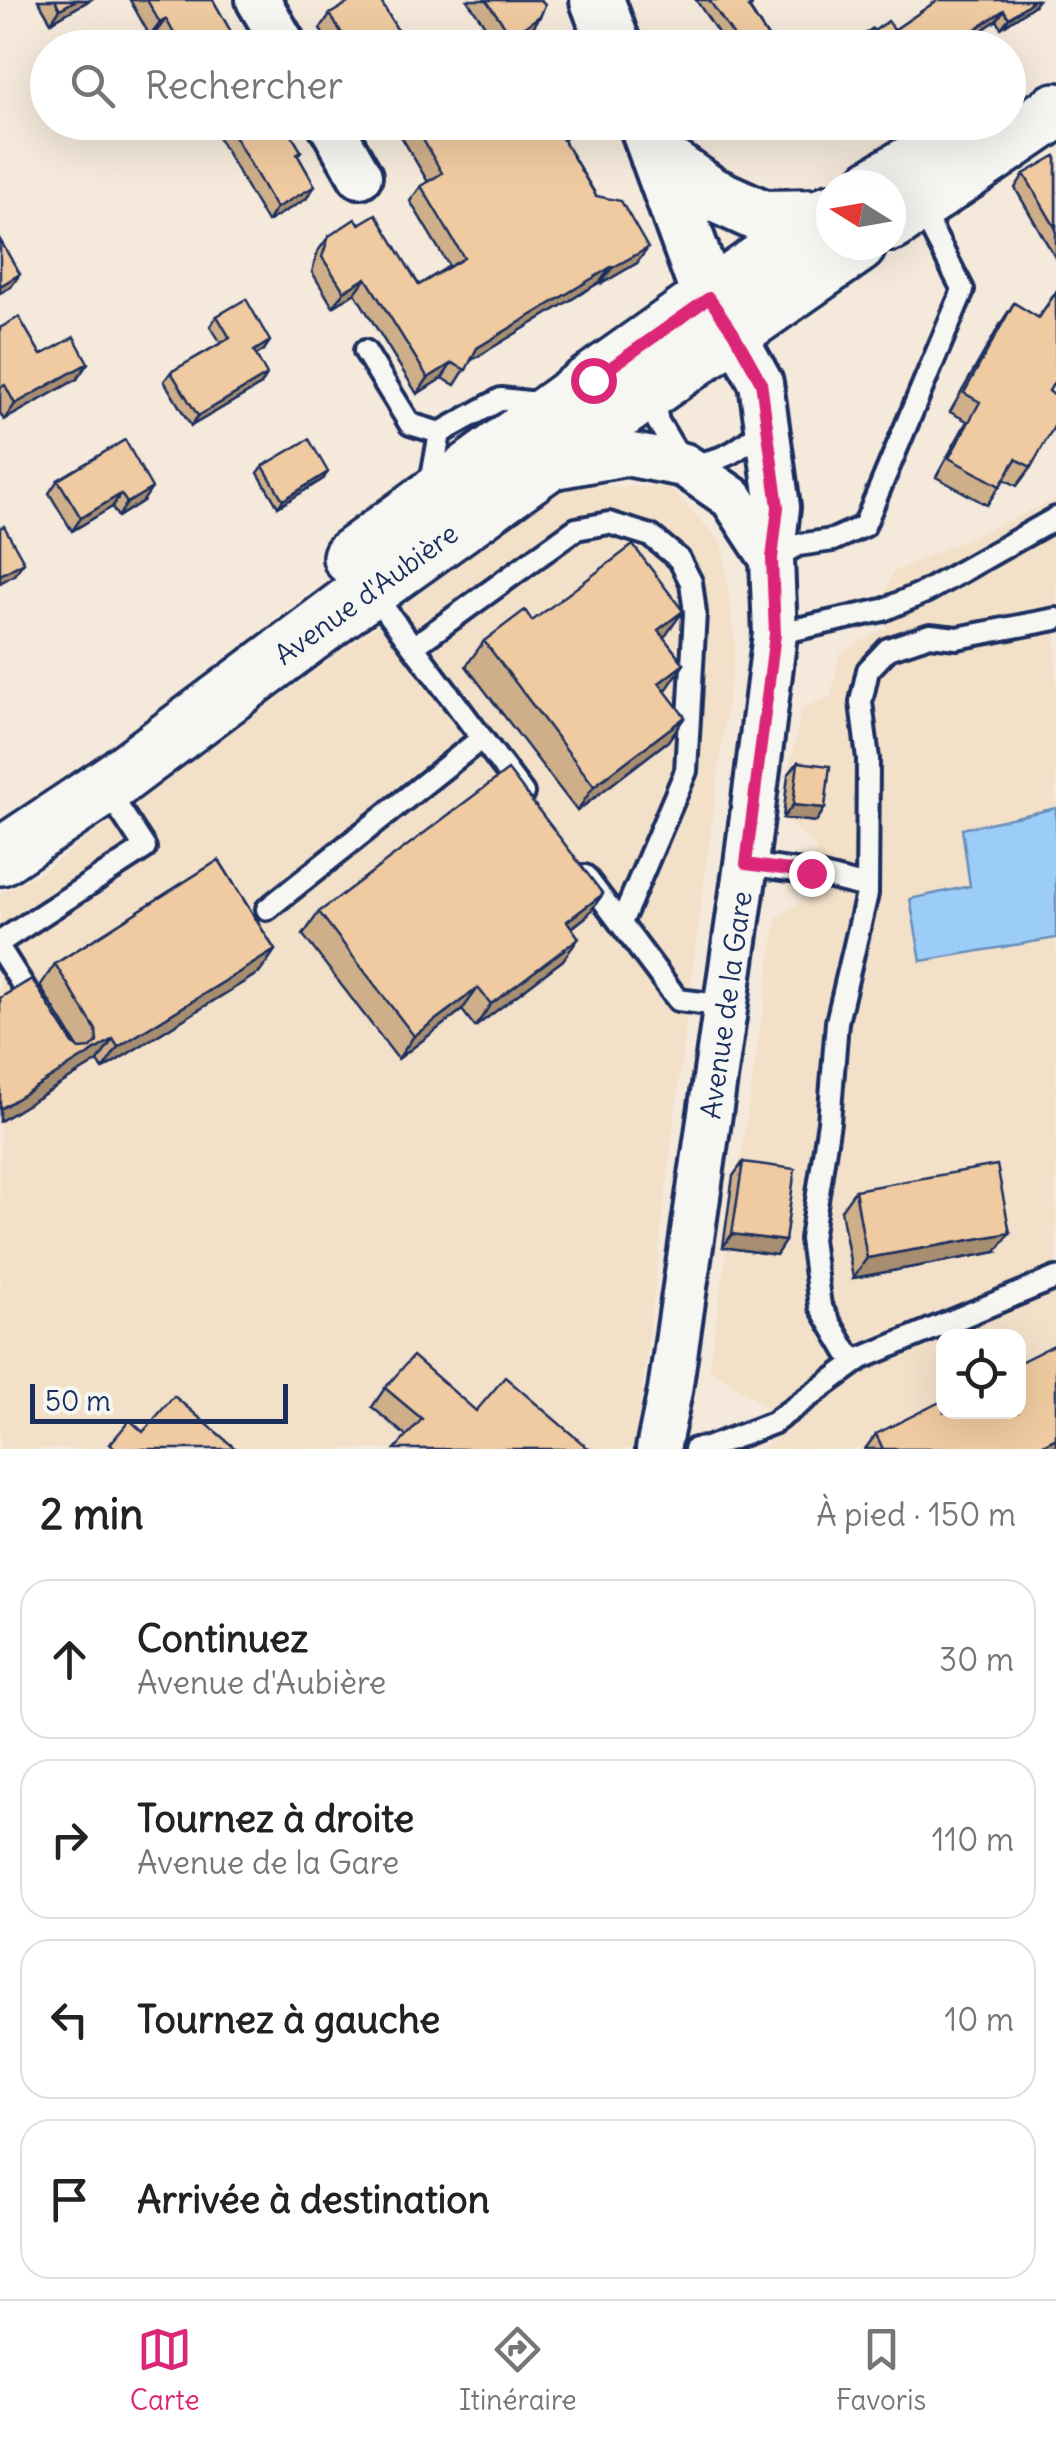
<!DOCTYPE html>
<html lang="fr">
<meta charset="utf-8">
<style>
:root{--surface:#fff;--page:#f2f2f2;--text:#222;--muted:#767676;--line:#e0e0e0;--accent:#db2777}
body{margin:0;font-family:Delius,sans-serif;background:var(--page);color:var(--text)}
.controls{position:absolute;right:30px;bottom:30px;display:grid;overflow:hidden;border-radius:20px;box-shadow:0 10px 40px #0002}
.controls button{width:90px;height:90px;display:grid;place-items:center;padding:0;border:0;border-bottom:2px solid var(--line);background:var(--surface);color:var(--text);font:50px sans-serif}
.compass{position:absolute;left:816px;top:170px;width:90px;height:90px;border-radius:50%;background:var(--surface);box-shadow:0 10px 40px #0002;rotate:281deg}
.scale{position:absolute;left:30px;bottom:25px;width:258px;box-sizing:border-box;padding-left:10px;border:5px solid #1b2f5e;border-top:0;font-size:28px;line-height:35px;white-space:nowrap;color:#1b2f5e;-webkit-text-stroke:8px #f6f6f2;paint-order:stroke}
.stop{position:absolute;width:30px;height:30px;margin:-22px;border:8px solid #db2777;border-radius:50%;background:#fff}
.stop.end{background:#db2777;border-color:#fff;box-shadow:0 2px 10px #0008}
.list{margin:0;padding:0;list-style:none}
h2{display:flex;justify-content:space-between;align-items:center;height:130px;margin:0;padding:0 40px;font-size:42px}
h2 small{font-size:32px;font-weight:400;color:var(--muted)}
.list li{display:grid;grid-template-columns:65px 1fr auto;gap:30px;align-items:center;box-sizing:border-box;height:160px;margin:0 20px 20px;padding:0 20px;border:2px solid var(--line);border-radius:30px}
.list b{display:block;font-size:38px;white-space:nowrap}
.list p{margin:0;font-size:32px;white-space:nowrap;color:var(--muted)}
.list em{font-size:32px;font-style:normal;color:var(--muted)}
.icon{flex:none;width:55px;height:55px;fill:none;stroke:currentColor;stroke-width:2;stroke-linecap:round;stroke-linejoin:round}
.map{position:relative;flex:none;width:1056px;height:1449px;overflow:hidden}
.search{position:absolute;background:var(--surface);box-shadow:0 10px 40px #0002;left:30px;right:30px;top:30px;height:110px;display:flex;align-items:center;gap:25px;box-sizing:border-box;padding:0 35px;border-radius:55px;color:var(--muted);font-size:38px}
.sheet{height:850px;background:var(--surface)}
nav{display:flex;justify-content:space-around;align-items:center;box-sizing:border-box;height:140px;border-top:2px solid var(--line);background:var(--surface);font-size:28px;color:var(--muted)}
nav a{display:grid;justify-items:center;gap:5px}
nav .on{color:var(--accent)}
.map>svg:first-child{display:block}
.built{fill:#f3e0c9;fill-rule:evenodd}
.water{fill:#9ccdf8;stroke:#688eba;stroke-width:2.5}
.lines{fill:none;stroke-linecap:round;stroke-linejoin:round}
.service-casing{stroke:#1b2f5e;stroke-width:28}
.minor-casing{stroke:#1b2f5e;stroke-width:50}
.tertiary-casing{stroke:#1b2f5e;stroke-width:60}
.secondary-casing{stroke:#1b2f5e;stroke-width:62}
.service{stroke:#f6f6f2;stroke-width:20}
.minor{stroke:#f6f6f2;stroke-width:42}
.tertiary{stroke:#f6f6f2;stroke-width:52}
.secondary{stroke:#f6f6f2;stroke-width:55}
.wall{fill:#ceaf8a;stroke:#1b2f5e;stroke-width:2.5}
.shaded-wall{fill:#a88e71;stroke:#1b2f5e;stroke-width:2.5}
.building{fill:#f0cba1;stroke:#1b2f5e;stroke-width:2.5}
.route{stroke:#db2777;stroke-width:12}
.labels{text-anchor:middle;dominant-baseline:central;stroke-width:8;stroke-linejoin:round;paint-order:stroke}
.street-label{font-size:28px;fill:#1b2f5e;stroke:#f6f6f2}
</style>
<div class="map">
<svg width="1056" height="1449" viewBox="0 0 1056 1449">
<rect width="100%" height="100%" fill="#f4e9da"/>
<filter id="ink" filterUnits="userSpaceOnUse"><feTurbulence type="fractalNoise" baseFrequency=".01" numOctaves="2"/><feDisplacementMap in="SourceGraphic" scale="20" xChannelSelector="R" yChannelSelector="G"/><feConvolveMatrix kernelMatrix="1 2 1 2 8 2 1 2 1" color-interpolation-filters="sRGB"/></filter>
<g filter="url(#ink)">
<!-- built -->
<path class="built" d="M552 485 670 488 722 543 735 645 692 974 635 1449H0V894L42 872 368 632 413 598Z
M1056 499V1449H760L779 1437 766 1407 709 1368 777 917 806 900 816 847 783 818 788 775 802 708 831 697 840 653 886 628 882 603 893 572ZM944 1336H1018V1412H944Z"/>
<!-- water -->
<path class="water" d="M1056 808V938L921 961 910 899 970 886 962 829Z"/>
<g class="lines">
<defs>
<path id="service" d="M365 351 410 424 440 433
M652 393 658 422 684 465C723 462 738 452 766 426
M430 488 440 433 501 399 546 404
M774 558 798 545 833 540 864 526 963 290 920 207
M372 592 523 793
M775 634 883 610 925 592 1056 518
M413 647 576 529 609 523 651 536 679 559 691 582 695 613 686 771 621 923
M746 864 811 873 867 887
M585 876 678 1000 726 1006
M267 909 482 738
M0 942 145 848 107 790
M0 949 36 1006
M858 1361 847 1352 820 1306 811 1239 829 1122 837 1022 867 894 868 759 861 702 868 670 888 649 930 635 957 638 1056 619
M695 1449 707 1448 773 1423 862 1358 1056 1278"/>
<path id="minor" d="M258 0 286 48
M329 122 360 176
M543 469 626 454 684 465 732 498 772 559
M658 1449 670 1391 746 864 775 634 772 559 778 507 761 383 733 332"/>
<path id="tertiary" d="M597 0 615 48
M645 122 709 298 733 332
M657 156 710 193 763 217 824 216"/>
<path id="secondary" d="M875 185 977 124
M891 223 1056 111
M351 557 593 381 831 212
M0 857 114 781 350 604 614 415 858 245"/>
</defs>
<!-- service casing -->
<use href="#service" class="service-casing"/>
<!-- minor casing -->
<use href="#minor" class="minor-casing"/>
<!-- tertiary casing -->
<use href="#tertiary" class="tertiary-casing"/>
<!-- secondary casing -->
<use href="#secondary" class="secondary-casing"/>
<!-- service -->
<use href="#service" class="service"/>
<!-- minor -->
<use href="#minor" class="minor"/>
<!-- tertiary -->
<use href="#tertiary" class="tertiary"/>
<!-- secondary -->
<use href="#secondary" class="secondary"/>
</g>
<!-- wall -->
<path class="wall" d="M38 0H90L51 22Z
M130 0H213L240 48H165L156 32 150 36Z
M467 0H541L532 29 505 48H501Z
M696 0H754L750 9 775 48H728Z
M938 0 1033 6 1001 28 997 20 955 48H846L872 29 874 31 894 30Z
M330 14 408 48H331L320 29Z
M209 122H278L283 131 301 151 298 156 315 186 306 199 267 222Z
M386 122H464L467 127 510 129 563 140 637 263 601 284 600 282 470 361 455 385 442 378 417 394 355 293 333 307 312 272 318 251 329 236 359 224 419 285 449 266 410 201 421 186 428 182 398 131 393 134Z
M1056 159V259L1015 188 1024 174Z
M1056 292 1049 391 1031 467 1017 486 1004 479 987 505 936 477 967 421 950 412 1001 323 1014 303 1038 318Z
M217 316 264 350 256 355 261 385 191 426 164 381 171 372 221 343 210 326Z
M0 328 41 355 77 379 4 420 0 413Z
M125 440 143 501 118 517 112 507 72 531 49 493 58 480Z
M263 466 323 479 278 507 258 473Z
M683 611 663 637 684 664 665 690 668 741 577 811 466 666 484 641 532 621Z
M798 762 825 808 816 822 783 818 788 775Z
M219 860 275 950 260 972 103 1069 98 1061 0 1121V998L32 979 73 1044 79 1049 40 986 55 964Z
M319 912 587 916 572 928 563 960 475 1027 462 1010 398 1059 303 935Z
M743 1162 785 1241 776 1255 723 1247 733 1176Z
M855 1190 996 1252 853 1278 841 1210Z
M385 1388 476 1411 406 1436 372 1407Z
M876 1434 1056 1449H865Z"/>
<!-- shaded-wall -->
<path class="shaded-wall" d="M76 0H90L51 22 60 9Z
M1034 0H1038L1033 6 1001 28 1009 18Z
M1004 10 997 20 955 48H947Z
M541 15 532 29 504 48 512 36Z
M166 19 156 32 150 36 160 23Z
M575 124 564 140 559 133Z
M315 186 306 199 267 222 276 208Z
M648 248 637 263 601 284 612 268Z
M611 267 600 282 467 363 477 348Z
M20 274 11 287 0 293V286Z
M366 278 355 293 333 307 344 291Z
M270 341 264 350 247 361 254 351Z
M88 363 77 379 4 420 15 404Z
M452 363 442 378 417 394 428 378Z
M267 375 261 385 191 426 198 416Z
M328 472 323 479 278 507 283 500Z
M152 488 143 501 118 517 127 503Z
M121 494 112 507 72 531 81 518Z
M24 562 14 575 0 583V575Z
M683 611 666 635 641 654 658 630Z
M684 664 667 689 642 708 659 683Z
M685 717 668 741 577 811 594 786Z
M793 805 825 808 816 822 783 818Z
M603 894 587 916 550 944 567 921Z
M579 938 563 960 475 1027 491 1004Z
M275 950 260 972 103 1069 118 1047Z
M478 988 462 1010 398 1059 414 1036Z
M113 1039 98 1061 0 1121V1109Z
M1010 1233 996 1252 853 1278 867 1258Z
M732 1234 785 1241 776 1255 723 1247Z
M1056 1438V1449H1035Z"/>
<!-- building -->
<path class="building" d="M55 0H76L60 9Z
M147 0H213L240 48H182L166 19 160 23Z
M353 0H380L408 48H356L349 34 344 37 330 14Z
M486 0H541L545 5 541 15 512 36Z
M709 0H754L755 2 748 7 775 48H742Z
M938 0H1034L1009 18 1004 10 947 48 847 47 872 29 874 31 888 21 894 30Z
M226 122H278L283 131 288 129 301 151 297 154 315 186 276 208Z
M413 122H464L467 127 475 122H506L510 129 521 122H574L575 124 559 133 596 196 621 201 648 248 612 268 611 267 477 348 466 370 452 363 428 378 366 278 344 291 322 257 329 236 355 219 359 224 376 214 419 285 464 258 421 186 442 173Z
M1055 156 1056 159V229L1024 174Z
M0 240 20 274 0 286Z
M1056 292V379L1049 391 1056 397V423L1031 467 1016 459 1000 486 949 458 980 402 964 393 1014 303 1039 318Z
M246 299 270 341 254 351 267 375 198 416 171 372 230 338 217 316Z
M19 317 41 355 74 337 88 363 15 404 5 385 0 388V328Z
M309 439 328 472 283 500 263 466Z
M125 440 152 488 127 503 121 494 81 518 58 480Z
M4 526 24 562 0 575V528Z
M633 545 683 611 658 630 684 664 659 683 685 717 594 786 484 641 525 610 532 621Z
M798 762 830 766 825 808 793 805Z
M508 770 603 894 567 921 579 938 491 1004 478 988 414 1036 319 912Z
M219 860 275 950 118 1047 113 1039 0 1109V998L32 979 73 1044 79 1049 91 1048 97 1042 96 1030 55 964Z
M743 1162 795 1169 785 1241 732 1234Z
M997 1165 1010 1233 867 1258 855 1190Z
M1056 1344V1438L1035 1449H883L876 1434 944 1400V1412H1018V1363Z
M413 1356 476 1411 505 1377 589 1449H395L422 1419 385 1388Z
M174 1396 236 1449H116L110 1444 130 1420 143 1432Z"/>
</g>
<g class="lines" filter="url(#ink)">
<!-- route -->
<path class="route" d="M593 380 709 298 733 332 761 382 778 507 772 559 775 634 746 864 811 873"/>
</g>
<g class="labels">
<!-- street labels -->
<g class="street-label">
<text transform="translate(366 594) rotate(-36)">Avenue d'Aubière</text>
<text transform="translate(726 1005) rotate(-82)">Avenue de la Gare</text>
</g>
</g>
</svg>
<div class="controls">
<button><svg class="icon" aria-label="locate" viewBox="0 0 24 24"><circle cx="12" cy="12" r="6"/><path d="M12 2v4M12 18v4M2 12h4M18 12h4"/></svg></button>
</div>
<svg class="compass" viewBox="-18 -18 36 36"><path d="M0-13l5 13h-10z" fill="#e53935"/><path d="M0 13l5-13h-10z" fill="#767676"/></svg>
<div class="scale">50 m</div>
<div class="stop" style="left:593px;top:380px"></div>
<div class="stop end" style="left:811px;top:873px"></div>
<div class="search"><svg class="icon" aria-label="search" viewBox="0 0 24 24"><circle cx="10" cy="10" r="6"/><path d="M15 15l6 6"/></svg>Rechercher</div>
</div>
<section class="sheet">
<h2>2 min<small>À pied · 150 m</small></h2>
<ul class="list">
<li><svg class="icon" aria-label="ahead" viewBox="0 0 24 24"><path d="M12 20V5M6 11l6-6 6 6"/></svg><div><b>Continuez</b><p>Avenue d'Aubière</p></div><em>30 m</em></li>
<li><svg class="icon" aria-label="right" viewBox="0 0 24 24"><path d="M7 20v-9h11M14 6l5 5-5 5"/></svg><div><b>Tournez à droite</b><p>Avenue de la Gare</p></div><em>110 m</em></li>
<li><svg class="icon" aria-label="left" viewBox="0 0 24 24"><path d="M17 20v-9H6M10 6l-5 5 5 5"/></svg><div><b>Tournez à gauche</b></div><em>10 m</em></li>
<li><svg class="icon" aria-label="arrive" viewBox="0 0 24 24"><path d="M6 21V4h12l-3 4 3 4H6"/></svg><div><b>Arrivée à destination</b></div></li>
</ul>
</section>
<nav>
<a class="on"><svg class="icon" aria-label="map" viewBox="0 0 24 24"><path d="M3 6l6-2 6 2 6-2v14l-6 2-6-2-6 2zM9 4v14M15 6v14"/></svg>Carte</a>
<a><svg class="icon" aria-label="directions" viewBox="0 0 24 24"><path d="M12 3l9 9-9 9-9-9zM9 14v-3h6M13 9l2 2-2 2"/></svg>Itinéraire</a>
<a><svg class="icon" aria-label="saved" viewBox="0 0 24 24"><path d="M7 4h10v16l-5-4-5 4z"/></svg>Favoris</a>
</nav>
